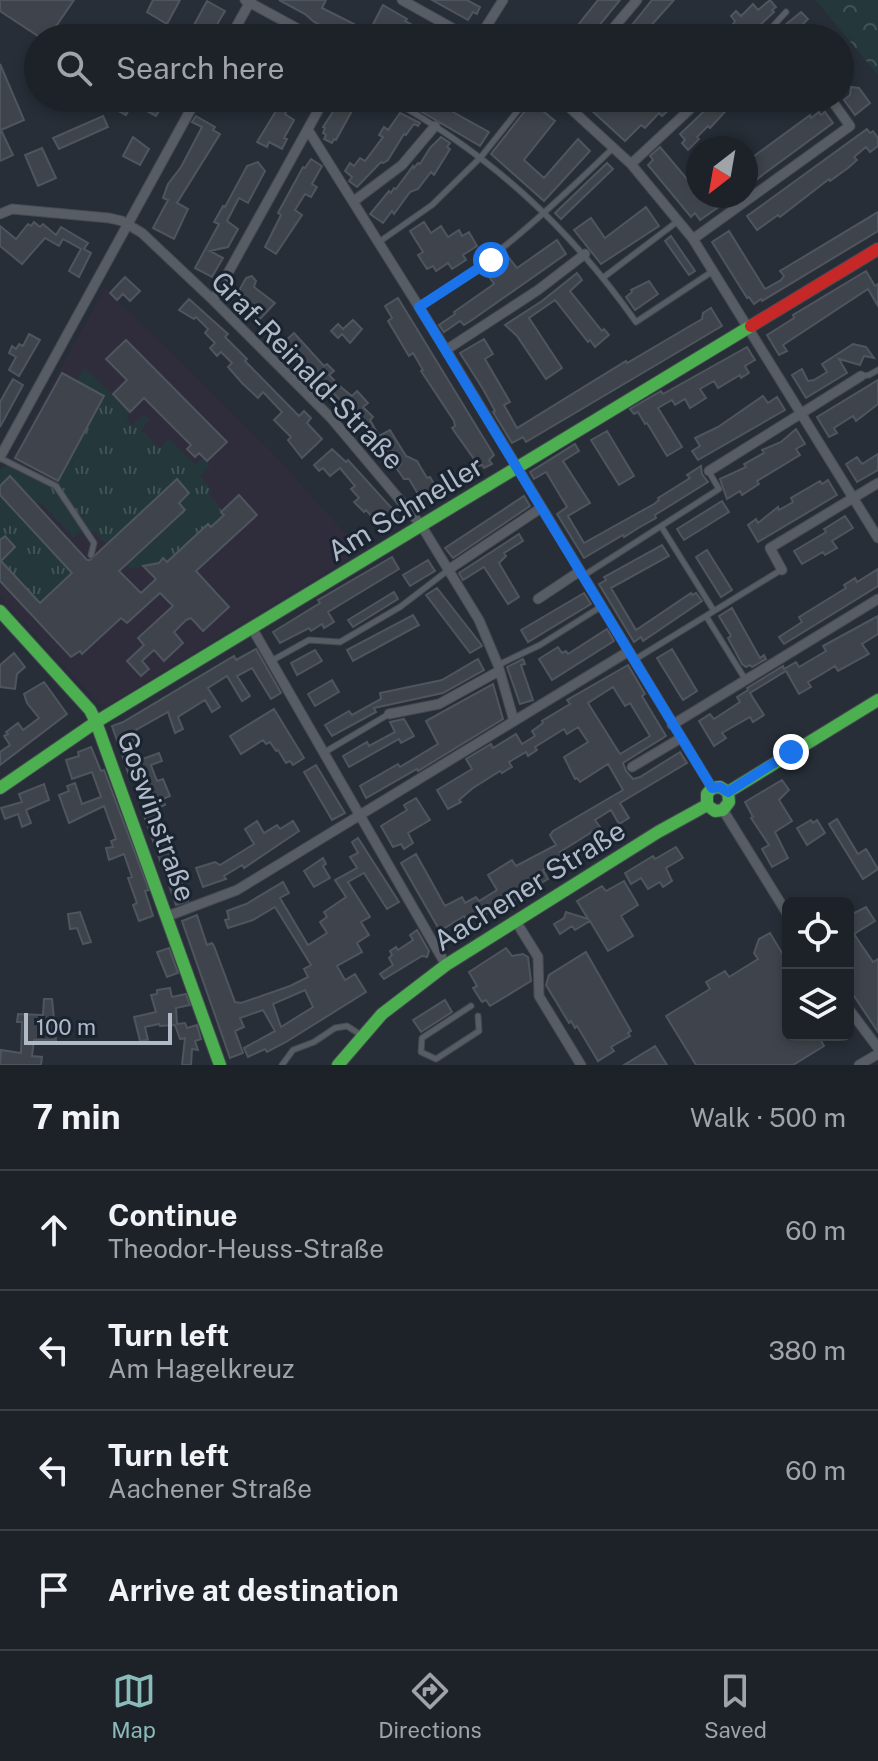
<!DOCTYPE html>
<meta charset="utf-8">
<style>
:root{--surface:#1d2229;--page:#252a31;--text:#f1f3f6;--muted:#a0a4a8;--line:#3b3f46;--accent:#8bbbb9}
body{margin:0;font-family:"Public Sans",sans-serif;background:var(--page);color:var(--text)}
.controls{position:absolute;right:24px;bottom:24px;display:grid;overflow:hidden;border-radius:12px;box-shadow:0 4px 12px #0003}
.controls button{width:72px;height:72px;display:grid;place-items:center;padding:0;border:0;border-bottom:2px solid var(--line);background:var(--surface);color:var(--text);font:40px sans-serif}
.compass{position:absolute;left:686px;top:136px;width:72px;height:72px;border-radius:50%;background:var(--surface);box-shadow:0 4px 12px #0003;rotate:211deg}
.scale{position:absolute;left:24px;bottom:20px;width:148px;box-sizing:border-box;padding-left:8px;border:4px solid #b0b9c8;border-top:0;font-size:22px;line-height:28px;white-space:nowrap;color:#b0b9c8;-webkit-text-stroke:6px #1a2431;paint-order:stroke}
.stop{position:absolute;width:24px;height:24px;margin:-18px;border:6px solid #1a73e8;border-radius:50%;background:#fff}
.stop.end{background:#1a73e8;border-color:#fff;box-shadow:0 2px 8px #0008}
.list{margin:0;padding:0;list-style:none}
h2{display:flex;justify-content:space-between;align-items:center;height:104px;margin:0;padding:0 32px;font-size:34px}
h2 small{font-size:26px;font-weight:400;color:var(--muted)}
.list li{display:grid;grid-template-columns:52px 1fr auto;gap:24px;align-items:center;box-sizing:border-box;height:120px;padding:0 32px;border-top:2px solid var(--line)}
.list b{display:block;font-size:30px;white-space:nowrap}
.list p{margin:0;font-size:26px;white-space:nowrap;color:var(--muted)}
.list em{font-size:26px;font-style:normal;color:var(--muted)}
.icon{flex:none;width:44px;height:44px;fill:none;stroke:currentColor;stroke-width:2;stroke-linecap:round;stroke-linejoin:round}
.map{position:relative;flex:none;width:878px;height:1065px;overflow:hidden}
.search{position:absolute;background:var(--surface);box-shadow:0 4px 12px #0003;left:24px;right:24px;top:24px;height:88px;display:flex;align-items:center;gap:20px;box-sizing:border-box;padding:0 28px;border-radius:44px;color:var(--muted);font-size:30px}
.sheet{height:584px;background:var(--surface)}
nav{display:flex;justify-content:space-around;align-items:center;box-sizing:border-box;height:112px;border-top:2px solid var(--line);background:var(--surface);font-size:22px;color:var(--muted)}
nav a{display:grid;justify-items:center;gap:4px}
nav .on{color:var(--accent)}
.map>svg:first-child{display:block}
.medical{fill:#2f2d3c}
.grass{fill:url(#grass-tufts)}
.park{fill:url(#park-crowns)}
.building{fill:#3f444c;stroke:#4f555e;stroke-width:2;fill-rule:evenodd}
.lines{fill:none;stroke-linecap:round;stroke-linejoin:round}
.lane-casing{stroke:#454a51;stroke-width:7}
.street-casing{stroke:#454a51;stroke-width:11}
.fast-casing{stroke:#454a51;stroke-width:14}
.jam-casing{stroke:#454a51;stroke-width:14}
.lane{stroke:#585c64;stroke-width:5}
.street{stroke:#585c64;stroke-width:9}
.fast{stroke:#4caf50;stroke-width:12}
.jam{stroke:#c62828;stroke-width:12}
.route{stroke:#1a73e8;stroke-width:10}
.labels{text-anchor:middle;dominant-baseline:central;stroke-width:6;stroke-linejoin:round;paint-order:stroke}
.street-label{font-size:28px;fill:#b0b9c8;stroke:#1a2431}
</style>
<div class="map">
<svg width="878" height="1065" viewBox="0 0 878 1065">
<defs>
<pattern id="grass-tufts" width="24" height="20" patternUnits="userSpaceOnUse" patternTransform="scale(2)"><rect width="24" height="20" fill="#24383c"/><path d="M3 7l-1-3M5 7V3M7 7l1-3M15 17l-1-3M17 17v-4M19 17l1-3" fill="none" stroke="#415357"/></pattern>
<pattern id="park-crowns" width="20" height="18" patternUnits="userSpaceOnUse" patternTransform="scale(2)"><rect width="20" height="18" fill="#24383c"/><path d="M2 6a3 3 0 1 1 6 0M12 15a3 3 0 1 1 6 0" fill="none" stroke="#415357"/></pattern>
</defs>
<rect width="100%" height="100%" fill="#272e37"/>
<!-- medical -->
<path class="medical" d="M105 288 272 452 361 551 107 706 99 704 0 596V478Z"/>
<!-- grass -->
<path class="grass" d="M84 368 130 412 126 418 132 426 144 415 150 420 141 430 159 448 169 439 195 465 203 458 210 465 200 476 212 490 208 495 216 502 224 515 211 527 208 524 167 562 163 559 159 563 131 569 126 563 185 510 178 502 188 494 177 480 118 534 117 541 113 537 105 543 95 532 81 531 74 538 40 501 36 504 11 477 0 486V469L7 466 53 488 104 397 77 381Z
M0 495 72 573 40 603 1 561 15 547 5 536 0 540Z"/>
<!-- park -->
<path class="park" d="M816 0H878V75Z"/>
<!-- building -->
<path class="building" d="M0 0H74L48 38H41L0 11Z
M153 0H180L167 24 147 12Z
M279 0H326L322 8 354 24 346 38 314 22 305 14Z
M432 0H467L480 7 477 14 473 12 468 20Z
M598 0H620L589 38H574L570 35Z
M652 0H674L647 30 645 38H628L624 35Z
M770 0 776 7 772 10 774 12 746 38H723L735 26 733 24 735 21 731 16 736 11 741 16 753 4 758 10Z
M207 1 225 11 219 21 210 38H187Z
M383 5 407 19 405 21 436 38H380L369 32Z
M801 12 808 19 803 24 812 34 808 38H794L784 26Z
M0 64 24 120 1 130 13 155 0 161Z
M851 87 859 88 870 103 855 115 844 100 850 95Z
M109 98H160L157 103 162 106 156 116 132 103 126 115 106 104Z
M342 98H359L336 140 334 139 332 143 324 139 326 135 323 133 325 128 323 127Z
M422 98H456L452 105 456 108 453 112 489 132 480 146 417 109Z
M578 98H603L614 108 623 98H639L650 108 661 98H682L662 116 659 113 645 128 641 125 625 141Z
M718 98H730L734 102 710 128 708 126 697 137 699 139 688 150 682 143 685 140 680 134Z
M532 102 555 121 524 160 544 178 578 139 590 151 544 201 491 154Z
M279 106 287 110 285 114 294 120 284 138 287 139 282 149 269 142 267 147 257 142Z
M819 112 821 115 825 112 833 123 753 182 746 173V162L810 115 811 118Z
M400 113 420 123 418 126 414 124 406 135 404 134 388 160 383 163 381 162 357 187 349 181 352 177 345 171 350 163 354 166 360 158 365 161 383 137 379 135 384 127 388 130Z
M103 116 108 127 59 149 53 138Z
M196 116 215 127 213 130 220 134 177 203 188 209 174 239 153 228 168 200 163 198 168 184 181 167 202 127 192 122Z
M867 129 870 133 873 131 878 138V146L870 152 866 147 854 157 857 160 848 168 830 181 829 179 780 217 778 215 757 230 747 216Z
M133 137 149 149 140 165 123 156Z
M441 137 450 143 447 147 450 149 434 175 431 172 418 189 410 192 394 214 392 211 383 223 370 214 389 191 391 193 394 188 396 189 413 166 414 168 418 163 420 164 430 148Z
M660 147 698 192V196H734L700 220 695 213 691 217 648 165 653 160 650 156Z
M42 148 56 178 38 186 25 155Z
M311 159 322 166 312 184 317 187 311 197 305 194 295 210 302 215 276 254 265 247 281 215 278 213 303 167 305 168Z
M258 162 265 171 248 203 239 198 227 221 238 229 228 247 210 251 223 258 212 277 195 268 219 224 214 222 223 206 225 207 247 166Z
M607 163 613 169 561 219 555 213Z
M646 207 659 226 601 264 574 230 591 218 605 238Z
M878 212V231L762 301 761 299 754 304 749 297 747 298 712 242 729 231 765 289 781 280 784 276 780 271Z
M34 222 40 227 43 224 56 235 61 227 88 243 84 249 91 253 79 277 69 271 81 249 63 239 59 246 45 238 22 264 0 246V226L16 239 28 224 31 226Z
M424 222 431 233 441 226 448 237 459 230 462 236 469 232 477 246 463 255 466 260 452 269 448 263 436 271 433 266 427 269 418 255 423 252 410 231Z
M671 236 695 271 689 275 665 241Z
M557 240 566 254 472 320 464 325 460 321 444 332 439 325 455 314 454 312 494 284 484 269 506 254 517 268Z
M866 271 875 286 878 284V306L868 289 783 345 787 351 779 355 767 335 794 318 793 315Z
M577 273 582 280 570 291 602 331 604 329 609 335 595 347 590 340 588 342 555 300 529 318 562 368 546 379 517 336 505 325 542 301Z
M252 276 256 281 254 287 275 303 260 319 236 296 246 278Z
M125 277 140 291 130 301 123 294 117 300 110 293Z
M649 281 658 294 635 310 626 297 632 292 631 290Z
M398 298 494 455 489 460 492 464 484 468 482 465 479 466 452 428 455 426 454 421 421 371 423 370 413 353 409 356 388 321 392 318 385 306Z
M189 299 228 334 225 337 247 359 245 361 299 416 304 411 311 418 307 423 322 439 302 458 288 440 291 437 274 420 282 412 263 392 258 398 242 383 228 367 232 363 221 352 217 356 210 348 215 343 205 333 208 329 196 317 194 319 179 310Z
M711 308 722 326 526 442 523 437 512 443 493 412 495 411 483 389 460 353 484 339 493 354 485 359 510 402 504 405 517 428 626 361 627 363 690 326 702 319 703 313Z
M353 320 362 329 350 343 342 334 338 338 331 331 338 324 343 329Z
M294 333 324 366 327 364 334 371 329 375 342 388 352 396 357 391 368 403 363 407 373 417 370 420 379 436 390 430 406 456 417 461 427 478 430 477 438 491 435 493 438 496 430 501 428 497 421 499 409 479H404L397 469 401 464 393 451 385 456 381 453 368 436 373 433 356 416 348 413 341 406 339 399 327 386 324 390 312 377 314 375 280 346Z
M29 334 40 340 19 376 9 370 16 357 9 353 12 346 16 349 19 344 23 346Z
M126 340 227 442 207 461 199 453 195 457 187 449 191 445 144 398 130 412 113 394 127 380 106 359Z
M853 344 866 347 874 358 864 356 860 365 839 359 847 373 806 398 792 375 802 369 808 381 814 380 827 372 822 364Z
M747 347 755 360 745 366 749 373 741 378 740 375 718 388 714 381 700 389 706 398 690 408 685 399 675 405 672 400 658 408 682 447 667 456 647 423 645 424 638 412 634 414 630 409 661 391 663 394Z
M62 373 104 396 58 481 15 458Z
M13 379 23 385 0 427V402Z
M878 380V404L856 421 853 416 834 428 837 433 829 437 817 417Z
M763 396 768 403 777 397 785 410 698 460 692 451 700 446 695 438 718 427Z
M796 429 805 444 796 449 800 455 757 481 759 484 742 495 740 491 727 499 720 479 746 467 744 464 764 453 762 450 781 442Z
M607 431 634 476 619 485 591 440Z
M575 444 579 451 563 461 590 503 568 516 584 543 654 504 659 500 658 498 690 478 687 475 701 466 702 474 708 482 655 515 656 518 640 527 624 537 623 535 584 558 557 514 567 507 546 472 534 479 530 472Z
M332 449 346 462 348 460 396 513 380 526 366 510 364 512 354 502 359 498 351 489 355 486 340 468 330 476 323 468 319 471 314 465Z
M878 454V470L857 482 846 464 857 457 862 464Z
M10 476 87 560H90L177 479 189 493 179 503 185 510 119 571 141 593 156 579 143 566 159 563 163 558 167 562 208 524 211 527 224 515 221 512 239 495 257 515 196 571 229 607 203 631 191 618 186 620 174 632 183 643 164 661 154 650 142 661 149 669 141 676 127 661 144 645 138 638 173 606 160 593 127 623 121 618 82 654 80 651 71 657 0 581V540L5 536 15 547 1 561 40 603 72 573 0 495V486Z
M828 480 837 495 758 542 748 525 756 519 758 523 778 507 779 510 793 502 791 498 820 481 822 484Z
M524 496 530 506 453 558 445 548Z
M722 501 729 512 684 540 677 529Z
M845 516 853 528 832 541 837 548 825 555 823 552 802 564 794 551 826 532 824 529Z
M519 534 523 541 504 553 506 556 499 563 519 597 508 604 484 567 463 580 459 573Z
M662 545 669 556 611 588 636 630 691 593 692 595 696 593 702 601 643 641 641 637 634 642 599 584 606 580 604 577Z
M707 550 732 590 721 597 696 557Z
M392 557 399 569 328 612 334 622 324 628 322 624 311 631 309 628 280 643 273 632 320 603 318 600Z
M428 560 435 571 410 586 403 575Z
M878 569V586L784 644 779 637 802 622 799 617 846 588 844 585 855 578 857 582Z
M437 588 480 643 482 646 470 653 426 595Z
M394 592 398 599 353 627 348 620Z
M584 593 591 604 528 642 521 630Z
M732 608 760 658 764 655 766 659 752 667 750 665 746 667 742 664 728 638 731 636 719 616Z
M413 615 419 625 353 661 347 650Z
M878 616V634L862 644 869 654 838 671 835 666 822 674 808 682 811 687 799 694 786 671 750 693 764 715 753 722 750 717 722 733 726 738 714 746 699 721 710 714 714 719 740 702 737 697 748 690 747 688 783 666 784 669 796 662 799 667 826 651 823 646Z
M607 629 614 641 552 680 539 659 558 647 562 653 566 651 568 654Z
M256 649 281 693 271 699 252 668 237 676 250 696 242 701 227 676 208 688 220 707 212 712 205 700 178 717 183 729 175 733 168 712 136 730 138 736 132 738 140 760 159 753 162 761 151 765 157 781 163 779 170 796 163 799 165 805 155 809 188 901 176 905 142 810 153 806 141 771 129 775 112 726 123 722 234 656 236 660Z
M672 649 697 691 683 700 657 658Z
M315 650 322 661 297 675 291 663Z
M14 653 25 667 17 674 15 689 0 687V665Z
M478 659 484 670 443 693 374 708 376 712 332 736 325 725 349 711 352 715 381 699 380 693 442 680Z
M523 659 525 664 521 665 533 700 520 704 507 667Z
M628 665 645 694 642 696 666 736 623 763 626 771 633 779 640 777 680 752 687 763 620 803 629 818 619 824 611 810 595 820 600 827 560 852 564 858 543 870 548 879 530 890 531 891 496 911 495 914 488 913 468 922 464 916 440 931 401 863 416 854 445 906 462 897 465 903 476 897 479 901 497 890 488 875 512 860 516 866 556 845 550 835 553 831 623 790 608 764 580 782 577 778 575 779 564 757 588 742 578 727 567 734 564 729 535 747 537 750 528 756 526 752 509 762 512 767 502 773 500 771 473 788 459 800 461 802 448 809 437 790 472 769 466 759 491 744 493 748 516 734 522 744 535 736 532 731 543 723 542 721 570 704 567 700ZM613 687 625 706 630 703 650 736 620 754 588 703Z
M332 680 339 692 315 706 308 694Z
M44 682 67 714 0 765V752L10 745 4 736 8 734 6 732 18 723 23 730 39 718 27 703 24 694Z
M493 684 503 719 418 771 417 769 366 798 360 786 398 764 400 767 438 744 426 721Z
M274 709 304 758 293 765 290 761 286 763 278 750 276 751 270 742 266 744 263 740 241 754 230 736Z
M404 719 414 736 401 743 399 739 349 767 343 756 367 742 369 746 395 732 390 722Z
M91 747 101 771 104 770 149 890 145 891 153 916 139 921 133 905 137 903 128 878 132 877 124 854 109 860 106 848 113 847 111 841 116 839 104 806 69 823 59 795 69 791 67 786 75 783 82 804 101 797 92 772 72 779 66 760 79 756 78 752Z
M316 765 345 813 332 820 304 772Z
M782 780 789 790 779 800 792 821 775 832 788 858 772 867 762 849 769 845 751 818 753 817 745 802Z
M44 784 49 800 26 810 31 823 22 827 18 814 5 819 1 808 22 802 19 794Z
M416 798 430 820 408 833 413 843 404 849 401 844 393 847 381 826 407 810 404 805Z
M837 819 858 854 866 849 878 869 863 879 829 824Z
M811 820 813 823 817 820 825 833 807 845 797 828Z
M257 821 264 833 277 825 280 829 293 821 299 831 244 868 242 865 224 876 226 879 203 887 196 868 215 862 220 865 254 844 245 829Z
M358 838 399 902 387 909 364 873 348 882 370 917 361 922 369 935 357 943 362 952 337 966 345 980 355 974 366 992 286 1042 267 1052 265 1049 248 1057 244 1048 275 1031 263 1010 240 1018 244 1027 235 1031 243 1053 230 1058 182 921 197 915 207 945 212 943 214 946 235 1002 241 1003 290 986 308 977 304 969 311 965 275 907 253 920 228 928 225 920 229 919 227 911 246 904 283 882 289 893 280 898 308 945 327 933 320 922 327 917 324 912 346 897 335 880 357 868 350 857 358 853 352 842ZM305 990 313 1007 281 1027 273 1004Z
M676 847 683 858 666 868 672 881 663 887 660 882 648 889 641 878 631 884 625 873 653 856 655 859Z
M323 858 326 864 323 866 330 878 314 887 304 871Z
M624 881 638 905 621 916 633 936 608 951 590 921 575 930 572 926 560 934 554 924 564 918 566 912 588 919 577 901 602 886 606 891Z
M866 907 875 921 854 934 873 962 878 959V1032L848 987V916Z
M80 912 91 942 83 944 77 928 70 929 68 914Z
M417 930 429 951 427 957 422 956 384 979 380 974 393 965 389 958 392 955 390 951 396 947 398 950 413 940 410 935Z
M770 933 788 963V1035H818L824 1046 793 1065H696L666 1016 710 989 706 982 725 971 729 977 758 959 754 953 759 939Z
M169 948 178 973 167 977 157 952Z
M506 948 512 956 523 954 528 957 531 981 490 1006 486 1000 482 1002 473 988 477 986 469 972Z
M586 952 631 1031 628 1033 630 1036 611 1047 614 1051 598 1061 577 1026 575 1028 571 1021 569 1023 546 985 549 975Z
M170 988 172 997 186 994 190 1005 176 1008 177 1024 185 1023 187 1028 197 1025 201 1039 195 1041 198 1050 192 1049 191 1065H182L185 1038 180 1039 175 1025 160 1026 159 1024 145 1027 148 1040 140 1041 134 1017 156 1012 151 995 157 994V990Z
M44 999H52L56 1040H34L32 1056 42 1057 41 1065H0L1 1050 21 1053 22 1022H17L18 1014 43 1015Z
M445 1000 452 1012 421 1032 413 1020Z
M655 1046 667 1065H624Z"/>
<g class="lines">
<defs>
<path id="lane" d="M775 32 774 25 786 12
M388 98C491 155 568 226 636 322L713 271
M409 109 415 98
M379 242 432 205 481 157 528 98
M604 277 678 221
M419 307C492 263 552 207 613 148
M861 376 869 375 878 370
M0 458 56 486 94 543 91 555
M661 526 714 611
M583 576 719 489 709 472
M706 616 745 679
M273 660 309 640 340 642 400 607 447 571
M634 660 781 570
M498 665 540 645 602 606
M325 752 389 714
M471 1006 422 1038 421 1052 436 1059 479 1031 478 1016
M282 1065 293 1050 314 1042 335 1028 347 1026 361 1035"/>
<path id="street" d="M245 0 315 38
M402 0 470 38
M230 38 251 0
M479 38 503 0
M605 38 637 0
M768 38 775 32 780 38
M559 98 631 164 693 239 878 538
M308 130 446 350 712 788
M631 164 702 98
M354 201 402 165 435 126
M0 214 12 209 109 218 122 221 142 233 213 300 331 418 421 525 479 620 498 665 514 721
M693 239 850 126 830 98
M213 300 325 98
M446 350 538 290 585 254
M0 457 197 98
M709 471 861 376
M448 570 541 508
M782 570 770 548 878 483
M538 599 580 571
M252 628 446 965
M389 714 439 704 499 671
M672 725 878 599
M632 767 681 738
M723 810 788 915
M168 916 237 890 629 651
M515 920 538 957 539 996 581 1065
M848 1008 878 1048
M859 1065 878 1054"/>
<path id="fast" d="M0 611 90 710 96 722 220 1065
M0 788 96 722 751 326
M728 792 878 700
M707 805 715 811 723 810 729 802 728 792
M707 805V794L712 788 720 787 728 792
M338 1065 382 1014 446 965 658 832 707 805"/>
<path id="jam" d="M751 326 878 249"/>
</defs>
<!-- lane casing -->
<use href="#lane" class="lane-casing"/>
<!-- street casing -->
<use href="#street" class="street-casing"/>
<!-- fast casing -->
<use href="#fast" class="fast-casing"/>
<!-- jam casing -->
<use href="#jam" class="jam-casing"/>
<!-- lane -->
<use href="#lane" class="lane"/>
<!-- street -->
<use href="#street" class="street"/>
<!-- fast -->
<use href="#fast" class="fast"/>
<!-- jam -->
<use href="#jam" class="jam"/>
</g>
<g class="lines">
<!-- route -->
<path class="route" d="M491 260 419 307 712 788 720 787 728 792 791 752"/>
</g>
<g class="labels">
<!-- street labels -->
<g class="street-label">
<text transform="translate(308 370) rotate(46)">Graf-Reinald-Straße</text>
<text transform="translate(405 508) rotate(-31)">Am Schneller</text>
<text transform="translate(157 816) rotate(70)">Goswinstraße</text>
<text transform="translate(529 885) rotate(-32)">Aachener Straße</text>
</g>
</g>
</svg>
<div class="controls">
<button><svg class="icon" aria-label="locate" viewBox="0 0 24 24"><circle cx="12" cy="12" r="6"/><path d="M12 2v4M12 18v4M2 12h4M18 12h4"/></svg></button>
<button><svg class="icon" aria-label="layers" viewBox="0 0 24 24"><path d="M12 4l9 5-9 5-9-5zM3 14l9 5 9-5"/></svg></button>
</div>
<svg class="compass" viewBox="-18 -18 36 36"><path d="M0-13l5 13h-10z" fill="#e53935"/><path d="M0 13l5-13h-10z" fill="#a0a4a8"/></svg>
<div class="scale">100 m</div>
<div class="stop" style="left:491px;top:260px"></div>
<div class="stop end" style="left:791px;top:752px"></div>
<div class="search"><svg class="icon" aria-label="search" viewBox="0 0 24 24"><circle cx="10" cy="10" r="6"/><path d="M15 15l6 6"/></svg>Search here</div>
</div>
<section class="sheet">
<h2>7 min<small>Walk · 500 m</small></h2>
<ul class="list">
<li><svg class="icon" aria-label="ahead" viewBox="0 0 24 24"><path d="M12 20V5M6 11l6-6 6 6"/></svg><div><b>Continue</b><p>Theodor-Heuss-Straße</p></div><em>60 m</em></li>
<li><svg class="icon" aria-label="left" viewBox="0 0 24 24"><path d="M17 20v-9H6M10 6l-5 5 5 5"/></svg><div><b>Turn left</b><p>Am Hagelkreuz</p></div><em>380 m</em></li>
<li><svg class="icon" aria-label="left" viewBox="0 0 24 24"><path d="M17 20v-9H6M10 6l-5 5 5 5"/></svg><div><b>Turn left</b><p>Aachener Straße</p></div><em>60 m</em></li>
<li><svg class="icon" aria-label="arrive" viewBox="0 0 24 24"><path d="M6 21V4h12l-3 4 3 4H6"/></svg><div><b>Arrive at destination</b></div></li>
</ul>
</section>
<nav>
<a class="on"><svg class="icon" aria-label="map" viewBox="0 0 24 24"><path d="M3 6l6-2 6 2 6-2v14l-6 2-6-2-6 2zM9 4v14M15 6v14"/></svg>Map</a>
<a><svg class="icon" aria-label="directions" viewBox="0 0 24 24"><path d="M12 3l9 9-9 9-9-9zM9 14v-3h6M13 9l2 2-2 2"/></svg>Directions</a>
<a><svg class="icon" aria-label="saved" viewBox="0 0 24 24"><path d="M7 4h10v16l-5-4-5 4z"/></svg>Saved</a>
</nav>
